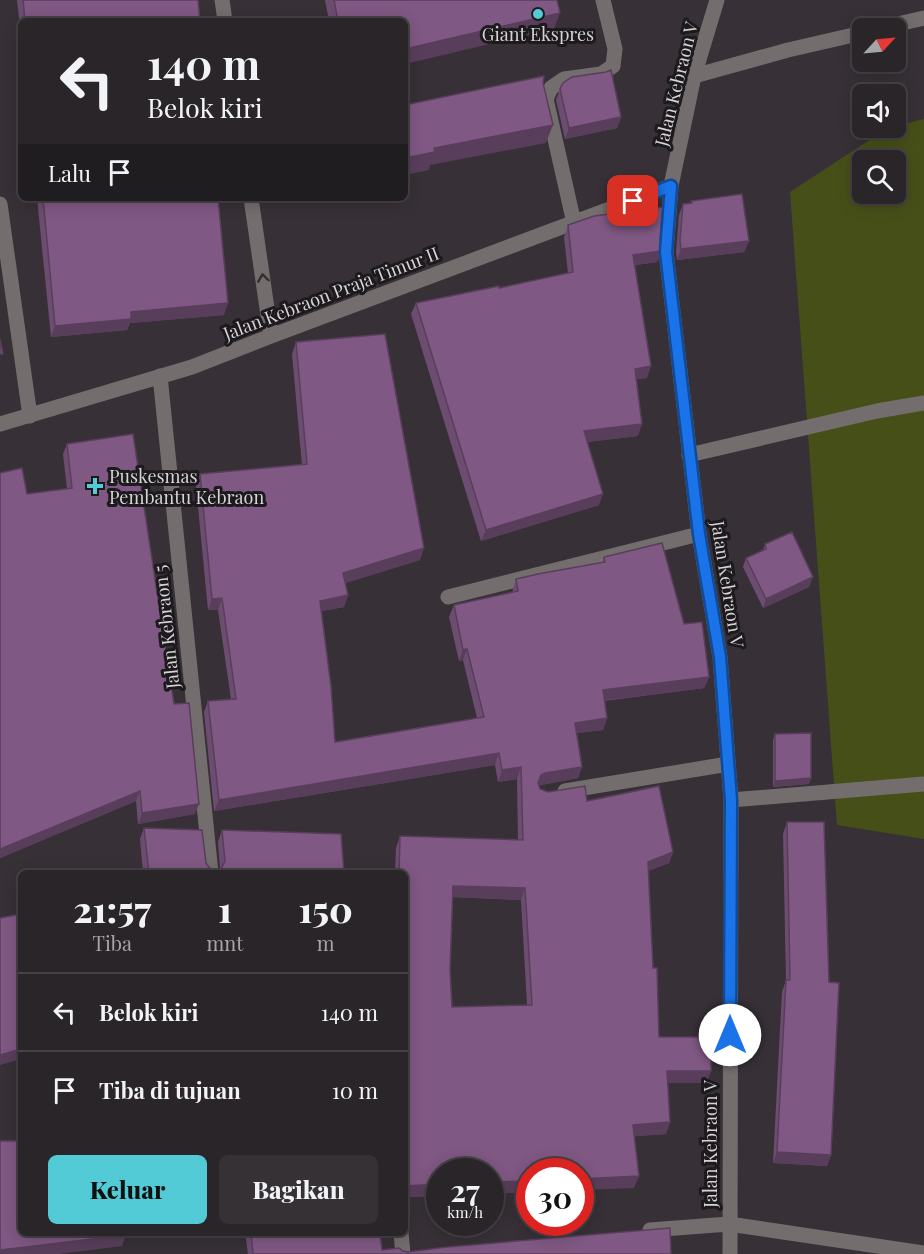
<!DOCTYPE html>
<html lang="id">
<head>
<meta charset="utf-8">
<style>
  :root { --surface:#292529; --page:#353135; --text:#f1f3f6; --muted:#a5a5a8; --line:#454246; --accent:#52cbd7 }
  body { margin:0; font-family:"Playfair Display",serif; background:var(--page); color:var(--text); height:100vh; display:flex; flex-direction:column; font-size:22px; white-space:nowrap }
  * { box-sizing:border-box; margin:0 }
  p { font-size:20px; color:var(--muted) }
  .icon { flex:none; width:33px; height:33px; fill:none; stroke:currentColor; stroke-width:2; stroke-linecap:round; stroke-linejoin:round }
  .map { position:relative; flex:1; overflow:hidden }
  .panel { position:absolute; left:18px; top:870px; width:390px; height:366px; display:flex; flex-direction:column; background:var(--surface); border-radius:9px; box-shadow:0 3px 15px #0003,0 0 0 2px var(--line) }
  .panel>* { flex:none }
  .banner { position:absolute; left:18px; top:18px; width:390px; height:183px; border-radius:9px; box-shadow:0 3px 15px #0003,0 0 0 2px var(--line); background:#292529; color:var(--text); overflow:hidden }
  .needle { width:39px; rotate:64deg }
  .buttons { position:absolute; left:852px; top:18px; display:grid; gap:12px }
  .buttons a { display:grid; place-items:center; width:54px; height:54px; border-radius:9px; background:var(--surface); box-shadow:0 3px 15px #0003,0 0 0 2px var(--line); font-size:30px }
  .speed { position:absolute; left:426px; top:1158px; display:flex; gap:12px; font-size:30px; font-weight:700; text-align:center }
  .speed>* { display:grid; place-content:center; width:78px; height:78px; border-radius:50%; background:var(--surface); box-shadow:0 3px 15px #0003,0 0 0 2px var(--line); line-height:1 }
  .speed small { font-size:15px; font-weight:400 }
  .speed .limit { border:9px solid #d22; background:#fff; color:#111 }
  .pin { position:absolute; display:grid; place-items:center; width:51px; height:51px; color:#fff; margin:-26px; border-radius:12px; box-shadow:0 3px 9px #0006 }
  .me { position:absolute; width:66px; margin:-33px; rotate:0deg; stroke-linejoin:round; filter:drop-shadow(0 0 4px #0008) }
  .turn { display:flex; align-items:center; gap:21px; height:126px; padding:0 30px; font-size:27px }
  .turn .icon { width:78px; height:78px; stroke-width:2.5 }
  .turn b { display:block; font-size:42px; line-height:51px }
  .then { display:flex; align-items:center; height:57px; padding:0 30px; background:#0003; gap:12px; font-size:22px }
  .eta { display:flex; justify-content:space-evenly; align-items:center; height:102px; text-align:center }
  .eta b { font-size:36px; font-weight:800; line-height:42px }
  .primary-button { display:flex; gap:12px; margin-top:auto; padding:12px 30px }
  .primary-button a { flex:1; height:69px; border-radius:9px; background:var(--accent); color:#111; font-size:24px; font-weight:800; line-height:69px; text-align:center }
  .primary-button a+a { background:var(--page); color:var(--text) }
  ul { padding:0; list-style:none }
  li { display:flex; align-items:center; gap:18px; height:78px; padding:0 30px; border-top:2px solid var(--line) }
  li div { flex:1 }
  li b { display:block; font-size:22px }
  li em { font-style:normal }
  .map>svg:first-child { display:block }
</style>
</head>
<body>
<div class="map">
<svg width="924" height="1254" viewBox="0 0 924 1254">
  <rect width="100%" height="100%" fill="#373137"/>
  <path fill="#474f19" fill-rule="evenodd" d="M 924,119 L 924,839 L 837,825 L 790,192 L 888,128 L 896,128 L 896,126 ZM 862,160 L 896,160 L 896,194 L 862,194 Z"/>
  <g fill="none" stroke-linecap="round" stroke-linejoin="round">
    <path stroke="#736e6d" stroke-width="15" d="M 222,0 L 225,21
      M 717,0 L 694,76 L 671,186 L 666,252 L 699,534 L 720,657 L 731,800 L 730,1254
      M 880,28 L 924,18
      M 694,76 L 788,50 L 862,33
      M 251,198 L 271,336
      M 0,204 L 30,416
      M 574,223 L 546,99 L 551,88 L 564,79 L 601,74 L 613,66 L 615,49 L 603,0
      M 160,376 L 211,873
      M 0,424 L 192,367 L 271,336 L 671,186
      M 689,455 L 877,411 L 924,403
      M 448,597 L 699,534
      M 565,791 L 728,764
      M 731,800 L 924,784
      M 650,1230 L 729,1224 L 924,1253
      M 401,1233 L 403,1254"/>
  </g>
  <path fill="#6d4c71" fill-rule="evenodd" d="M 17,0 L 198,0 L 200,21 L 21,21 L 21,36 Z
    M 325,0 L 557,0 L 554,29 L 405,21 L 329,21 Z
    M 560,89 L 621,117 L 617,128 L 565,139 L 556,100 Z
    M 37,198 L 218,198 L 224,315 L 130,323 L 127,330 L 51,337 Z
    M 691,201 L 749,241 L 744,252 L 677,260 L 676,252 L 679,215 L 683,204 L 691,203 Z
    M 568,225 L 660,240 L 662,251 L 657,262 L 635,265 L 647,378 L 636,379 L 638,436 L 587,442 L 599,505 L 481,541 L 411,314 L 416,303 L 499,288 L 568,273 L 564,237 Z
    M 296,342 L 420,560 L 345,583 L 348,595 L 344,607 L 321,611 L 335,742 L 477,718 L 463,660 L 459,661 L 449,617 L 454,605 L 512,593 L 516,579 L 602,563 L 604,557 L 684,624 L 709,677 L 704,688 L 604,701 L 607,718 L 603,730 L 577,733 L 582,767 L 578,778 L 541,785 L 539,786 L 540,789 L 548,792 L 587,801 L 673,852 L 669,863 L 648,871 L 653,968 L 659,1037 L 711,1071 L 706,1083 L 668,1083 L 670,1122 L 666,1134 L 634,1136 L 634,1188 L 530,1172 L 530,1192 L 490,1194 L 490,1172 L 440,1196 L 405,1197 L 405,873 L 395,873 L 396,848 L 400,836 L 518,840 L 517,779 L 498,782 L 495,765 L 214,811 L 204,712 L 208,701 L 231,699 L 218,610 L 208,610 L 196,486 L 200,474 L 302,465 L 292,354 ZM 453,897 L 521,900 L 527,1005 L 452,1007 L 450,970 Z
    M 67,444 L 174,704 L 195,814 L 138,824 L 136,801 L 0,858 L 27,494 L 67,489 L 63,454 Z
    M 765,544 L 809,587 L 763,608 L 743,567 L 746,558 L 763,550 Z
    M 775,734 L 811,778 L 809,784 L 773,787 L 773,740 Z
    M 787,822 L 831,1155 L 827,1166 L 773,1163 L 782,992 L 786,980 L 783,834 Z
    M 144,828 L 206,863 L 211,870 L 216,871 L 220,869 L 218,842 L 222,830 L 344,873 L 143,873 L 140,839 Z
    M 245,1233 L 380,1233 L 382,1250 L 408,1252 L 671,1254 L 248,1254 Z"/>
  <path fill="#593e5c" d="M 560,13 L 554,29 L 405,64 L 405,49 Z
    M 621,117 L 617,128 L 565,139 L 569,128 Z
    M 553,125 L 546,143 L 430,165 L 429,170 L 405,175 L 405,158 L 434,148 Z
    M 749,241 L 744,252 L 677,260 L 681,249 Z
    M 662,251 L 657,262 L 629,266 L 633,255 Z
    M 228,303 L 224,315 L 130,323 L 127,330 L 51,337 L 55,326 L 131,312 Z
    M 651,366 L 647,378 L 631,380 L 635,369 Z
    M 642,424 L 638,436 L 580,443 L 584,431 Z
    M 603,494 L 599,505 L 481,541 L 486,530 Z
    M 424,548 L 420,560 L 339,585 L 343,573 Z
    M 813,577 L 809,587 L 763,608 L 766,599 Z
    M 348,595 L 344,607 L 315,612 L 320,601 Z
    M 222,598 L 218,610 L 208,610 L 212,599 Z
    M 467,649 L 463,660 L 459,661 L 463,650 Z
    M 709,677 L 704,688 L 599,701 L 603,690 Z
    M 607,718 L 603,730 L 571,734 L 575,723 Z
    M 499,753 L 495,765 L 214,811 L 219,800 Z
    M 521,767 L 517,779 L 498,782 L 502,770 Z
    M 582,767 L 578,778 L 541,785 L 536,787 L 541,775 L 545,773 Z
    M 811,778 L 809,784 L 773,787 L 775,781 Z
    M 140,791 L 136,801 L 0,858 L 0,849 Z
    M 199,804 L 195,814 L 138,824 L 142,813 Z
    M 673,852 L 669,863 L 643,873 L 648,862 Z
    M 453,886 L 525,888 L 521,900 L 449,897 Z
    M 21,1049 L 21,1059 L 0,1065 L 0,1055 Z
    M 667,1071 L 711,1071 L 706,1083 L 663,1083 Z
    M 670,1122 L 666,1134 L 628,1137 L 633,1125 Z
    M 777,1152 L 831,1155 L 827,1166 L 773,1163 Z
    M 639,1176 L 634,1188 L 580,1190 L 580,1179 Z
    M 530,1181 L 530,1192 L 490,1194 L 490,1182 Z
    M 440,1184 L 440,1196 L 405,1197 L 405,1186 Z
    M 126,1235 L 122,1246 L 59,1254 L 0,1254 L 0,1250 Z"/>
  <path fill="#7f5883" stroke="#593e5c" stroke-width="1.5" fill-rule="evenodd" d="M 23,0 L 198,0 L 200,21 L 25,21 Z
    M 334,0 L 557,0 L 560,13 L 405,49 L 405,21 L 338,21 Z
    M 611,70 L 621,117 L 569,128 L 560,89 L 563,83 L 572,77 L 606,72 Z
    M 544,76 L 543,83 L 553,125 L 434,148 L 435,152 L 405,158 L 405,105 Z
    M 742,194 L 749,241 L 681,249 L 680,240 L 683,204 L 692,203 L 691,201 Z
    M 43,198 L 218,198 L 228,303 L 131,312 L 131,319 L 55,326 Z
    M 663,207 L 660,240 L 662,251 L 633,255 L 651,366 L 635,369 L 642,424 L 584,431 L 603,494 L 486,530 L 416,303 L 499,286 L 499,288 L 573,272 L 568,225 L 594,216 Z
    M 385,334 L 424,548 L 343,573 L 348,595 L 320,601 L 331,686 L 335,742 L 484,717 L 467,649 L 463,650 L 454,605 L 518,591 L 516,579 L 538,574 L 605,562 L 604,557 L 662,543 L 684,624 L 702,622 L 709,677 L 603,690 L 607,718 L 575,723 L 582,767 L 545,773 L 541,775 L 538,783 L 540,789 L 548,792 L 585,786 L 587,801 L 659,786 L 673,852 L 648,862 L 653,968 L 657,968 L 659,1037 L 711,1037 L 711,1071 L 667,1071 L 670,1122 L 633,1125 L 639,1176 L 580,1179 L 580,1172 L 530,1172 L 530,1181 L 490,1182 L 490,1172 L 440,1172 L 440,1184 L 405,1186 L 405,873 L 399,873 L 400,836 L 523,840 L 521,767 L 502,770 L 499,753 L 219,800 L 208,701 L 236,699 L 222,598 L 212,599 L 200,474 L 307,464 L 296,342 ZM 453,886 L 525,888 L 532,1005 L 452,1007 L 450,970 Z
    M 0,339 L 3,354 L 0,354 Z
    M 133,434 L 174,704 L 189,703 L 199,804 L 142,813 L 140,791 L 0,849 L 0,473 L 22,468 L 27,494 L 72,488 L 67,444 Z
    M 792,532 L 813,577 L 766,599 L 746,558 L 766,549 L 765,544 Z
    M 811,733 L 811,778 L 775,781 L 775,734 Z
    M 787,822 L 824,822 L 829,982 L 839,983 L 831,1155 L 777,1152 L 786,980 L 790,980 Z
    M 144,828 L 202,830 L 206,863 L 211,870 L 216,871 L 221,869 L 225,861 L 222,830 L 341,834 L 344,873 L 257,873 L 257,872 L 244,873 L 149,873 Z
    M 21,914 L 21,1049 L 0,1055 L 0,918 Z
    M 0,1141 L 21,1141 L 21,1233 L 126,1233 L 126,1235 L 0,1250 Z
    M 670,1228 L 671,1254 L 253,1254 L 251,1233 L 380,1233 L 382,1250 L 399,1248 L 403,1251 L 408,1252 L 447,1247 Z"/>
  <defs><path id="oneway-chevron" d="M-2-3.5L2.5 0L-2 3.5" fill="none" stroke-width="1.6" stroke-linecap="round" stroke-linejoin="round" transform="scale(1.5)"/></defs>
  <use stroke="#322f31" href="#oneway-chevron" transform="translate(263 278) rotate(-98)"/>
  <g fill="none" stroke-linecap="round" stroke-linejoin="round">
    <g stroke="#114b97" stroke-width="15">
      <path id="route" d="M 633,201 L 671,186 L 666,252 L 699,534 L 720,657 L 731,800 L 730,1035"/>
    </g>
    <use href="#route" stroke="#1a73e8" stroke-width="10"/>
  </g>
  <g fill="#52cbd7" stroke="#1c1a1d" stroke-width="2">
    <circle cx="538" cy="14" r="6"/>
    <path d="M92 477h6v6h6v6h-6v6h-6v-6h-6v-6h6z"/>
  </g>
  <g text-anchor="middle" dominant-baseline="central" stroke-width="6" stroke-linejoin="round" paint-order="stroke">
    <g font-size="18" fill="#d6d2d6" stroke="#1c1a1d">
      <text x="538" y="34">Giant Ekspres</text>
      <text x="109" y="476" text-anchor="start">Puskesmas<tspan x="109" dy="21">Pembantu Kebraon</tspan></text>
    </g>
    <g font-size="18" fill="#d6d2d6" stroke="#1c1a1d">
      <text transform="translate(676 84) rotate(-76)">Jalan Kebraon V</text>
      <text transform="translate(331 293) rotate(-21)">Jalan Kebraon Praja Timur II</text>
      <text transform="translate(728 584) rotate(81)">Jalan Kebraon V</text>
      <text transform="translate(166 627) rotate(-96)">Jalan Kebraon 5</text>
      <text transform="translate(710 1144) rotate(-90)">Jalan Kebraon V</text>
    </g>
  </g>
</svg>
<div class="buttons">
<a><svg class="needle" viewBox="-14 -14 28 28"><path d="M0-13l5 13h-10z" fill="#e53935"/><path d="M0 13l5-13h-10z" fill="#a5a5a8"/></svg></a>
<a><svg class="icon" aria-label="sound" viewBox="0 0 24 24"><path d="M4 9h4l5-4v14l-5-4H4zM17 9q2 3 0 6"/></svg></a>
<a><svg class="icon" aria-label="search" viewBox="0 0 24 24"><circle cx="10" cy="10" r="6"/><path d="M15 15l6 6"/></svg></a>
</div>
<div class="speed"><div>27<small>km/h</small></div><div class="limit">30</div></div>
<div class="pin" style="left:633px;top:201px;background:#d93025"><svg class="icon" aria-label="arrive" viewBox="0 0 24 24"><path d="M6 21V4h12l-3 4 3 4H6"/></svg></div>
<svg class="me" style="left:730px;top:1035px" viewBox="-20 -20 40 40"><circle r="19" fill="#fff"/><path d="M0-13L10 11 0 6-10 11z" fill="#1a73e8"/></svg>
<div class="banner">
<div class="turn"><svg class="icon" aria-label="left" viewBox="0 0 24 24"><path d="M17 20v-9H6M10 6l-5 5 5 5"/></svg><div><b>140 m</b>Belok kiri</div></div>
<div class="then">Lalu<svg class="icon" aria-label="arrive" viewBox="0 0 24 24"><path d="M6 21V4h12l-3 4 3 4H6"/></svg></div>
</div>
<section class="panel">
<div class="eta">
<div><b>21:57</b><p>Tiba</p></div>
<div><b>1</b><p>mnt</p></div>
<div><b>150</b><p>m</p></div>
</div>
<ul>
<li><svg class="icon" aria-label="left" viewBox="0 0 24 24"><path d="M17 20v-9H6M10 6l-5 5 5 5"/></svg><div><b>Belok kiri</b></div><em>140 m</em></li>
<li><svg class="icon" aria-label="arrive" viewBox="0 0 24 24"><path d="M6 21V4h12l-3 4 3 4H6"/></svg><div><b>Tiba di tujuan</b></div><em>10 m</em></li>
</ul>
<div class="primary-button"><a>Keluar</a><a>Bagikan</a></div>
</section>
</div>
</body>
</html>
